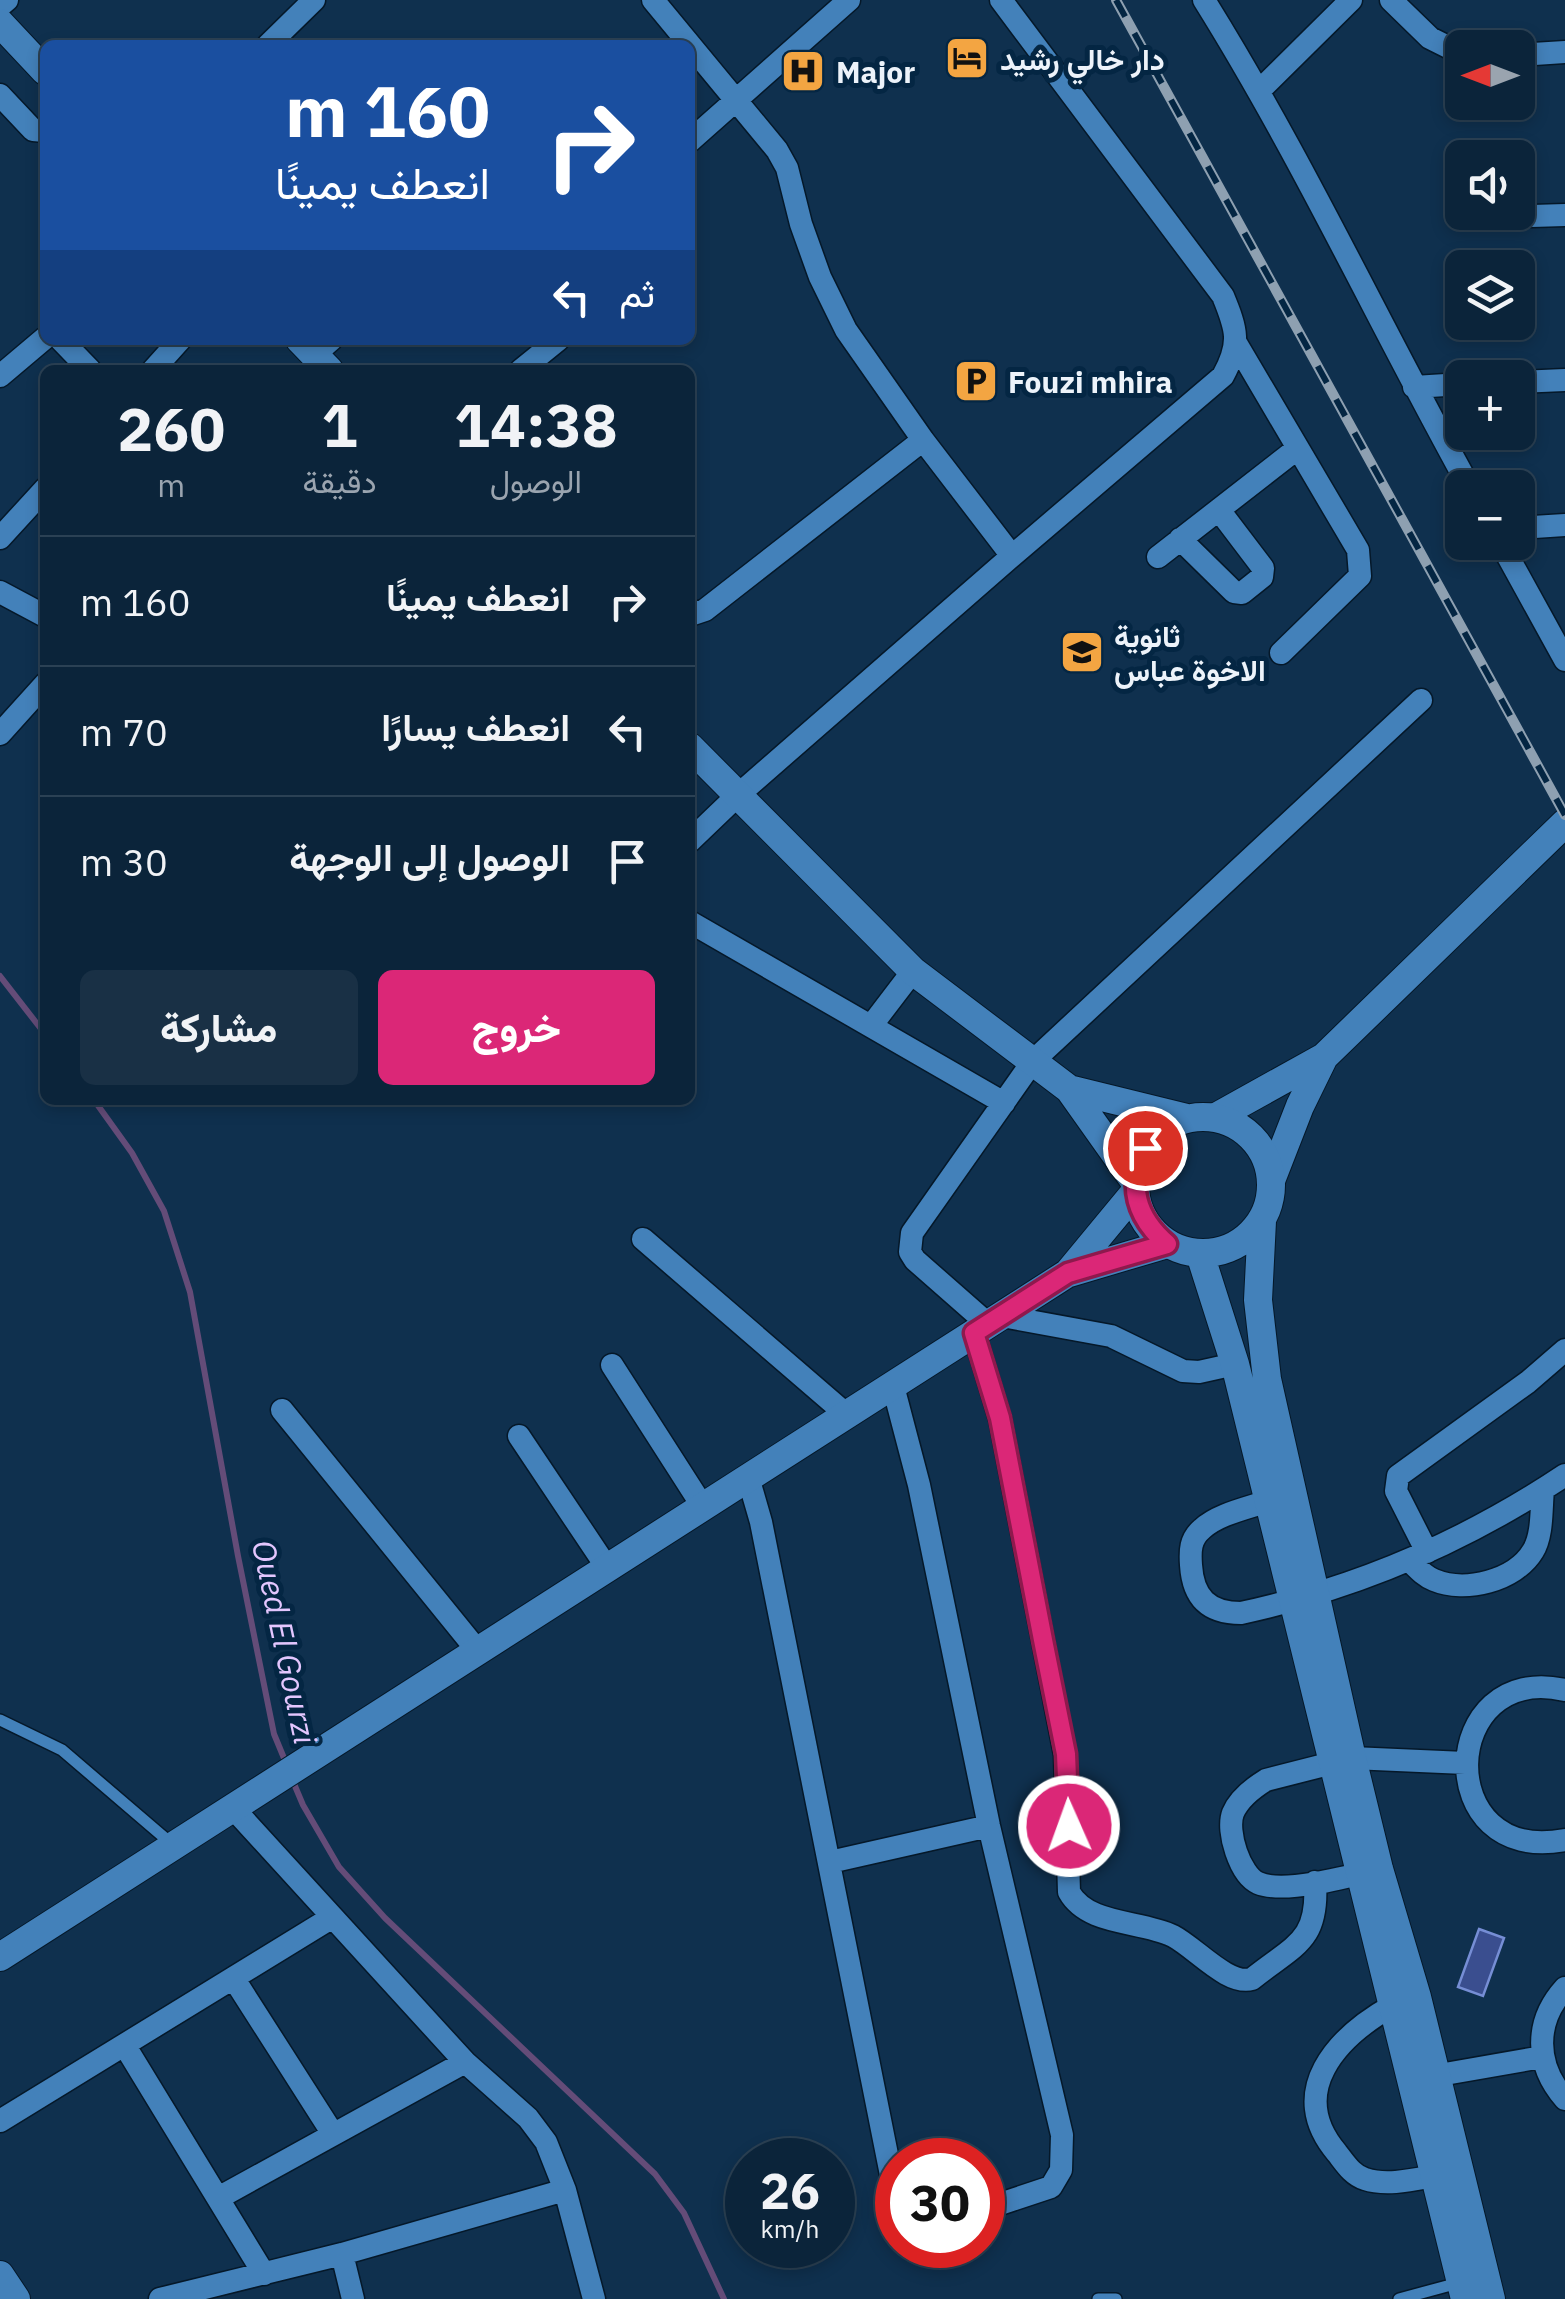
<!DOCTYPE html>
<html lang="ar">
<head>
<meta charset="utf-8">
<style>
  :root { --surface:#0b243a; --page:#193045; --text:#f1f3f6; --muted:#9aa4af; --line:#2b4154; --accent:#db2777 }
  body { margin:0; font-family:"IBM Plex Sans",Vazirmatn,sans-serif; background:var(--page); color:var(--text); direction:rtl; height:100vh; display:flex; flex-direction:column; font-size:38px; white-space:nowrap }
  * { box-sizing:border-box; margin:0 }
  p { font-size:32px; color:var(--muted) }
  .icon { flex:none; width:55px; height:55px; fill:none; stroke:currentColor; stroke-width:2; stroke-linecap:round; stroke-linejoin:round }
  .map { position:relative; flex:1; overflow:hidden; direction:ltr }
  .side { position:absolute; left:40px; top:365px; width:655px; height:740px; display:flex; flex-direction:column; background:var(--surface); border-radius:15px; box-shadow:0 5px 15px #0003,0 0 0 2px var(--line); direction:rtl }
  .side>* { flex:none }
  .top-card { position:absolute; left:40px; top:40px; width:655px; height:305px; border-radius:15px; box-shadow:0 5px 15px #0003,0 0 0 2px var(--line); direction:rtl; background:#1a4fa0; color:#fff; overflow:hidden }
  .needle { width:65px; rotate:270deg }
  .controls { position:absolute; left:1445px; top:30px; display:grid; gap:20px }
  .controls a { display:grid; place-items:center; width:90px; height:90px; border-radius:15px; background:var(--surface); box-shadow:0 5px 15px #0003,0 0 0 2px var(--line); font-size:50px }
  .speed { position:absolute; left:725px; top:2138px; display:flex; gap:20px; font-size:50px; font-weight:700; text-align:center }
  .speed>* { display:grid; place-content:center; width:130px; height:130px; border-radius:50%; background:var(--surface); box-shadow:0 5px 15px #0003,0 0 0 2px var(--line); line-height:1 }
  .speed small { font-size:25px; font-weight:400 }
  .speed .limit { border:15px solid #d22; background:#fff; color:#111 }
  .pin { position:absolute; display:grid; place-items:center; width:85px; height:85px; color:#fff; margin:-42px; border:5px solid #fff; border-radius:50%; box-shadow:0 2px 10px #0007 }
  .me { position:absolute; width:110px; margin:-55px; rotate:358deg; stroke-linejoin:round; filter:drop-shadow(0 0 8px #0008) }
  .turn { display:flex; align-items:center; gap:35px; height:210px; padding:0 40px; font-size:45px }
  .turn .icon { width:130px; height:130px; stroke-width:2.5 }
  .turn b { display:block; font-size:70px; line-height:85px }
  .then { display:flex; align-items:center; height:95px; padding:0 40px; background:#0003; gap:20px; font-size:38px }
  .eta { display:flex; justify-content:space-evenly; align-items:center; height:170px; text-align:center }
  .eta b { font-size:60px; font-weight:800; line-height:70px }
  .primary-button { display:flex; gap:20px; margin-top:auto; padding:20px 40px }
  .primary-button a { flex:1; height:115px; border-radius:15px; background:var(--accent); color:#fff; font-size:40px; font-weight:800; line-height:115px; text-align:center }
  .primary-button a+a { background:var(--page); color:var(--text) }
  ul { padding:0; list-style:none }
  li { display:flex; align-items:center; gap:30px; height:130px; padding:0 40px; border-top:2px solid var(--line) }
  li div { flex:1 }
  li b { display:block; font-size:38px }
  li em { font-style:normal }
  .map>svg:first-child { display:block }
</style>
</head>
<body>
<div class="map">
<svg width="1565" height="2299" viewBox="0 0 1565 2299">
  <rect width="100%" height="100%" fill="#0f304e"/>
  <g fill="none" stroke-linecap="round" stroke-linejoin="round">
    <path stroke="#644c78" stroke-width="6" d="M 0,976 L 45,1034
      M 94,1100 L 132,1153 L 164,1211 L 190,1292 L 238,1556 L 274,1734 L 286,1763
      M 292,1779 L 303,1805 L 339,1867 L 385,1918 L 655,2174 L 684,2213 L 724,2299"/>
  </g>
  <path fill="#3a4e8f" stroke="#768ed5" stroke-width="2.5" d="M 1479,1929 L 1504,1938 L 1483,1996 L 1458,1987 Z"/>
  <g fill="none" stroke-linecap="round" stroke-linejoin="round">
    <g stroke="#051829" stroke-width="14">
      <path id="service" d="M 0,1720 L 62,1750 L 173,1845
        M 1098,2299 L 1116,2299
        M 1399,2299 L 1462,2282"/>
    </g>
    <g stroke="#051829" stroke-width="25">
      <path id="minor" d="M 653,0 L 777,150 L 787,168 L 801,224 L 820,277 L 846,330 L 923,440 L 1012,556
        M 1204,0 C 1302,157 1380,326 1470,488
        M 1391,0 L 1430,38 L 1462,54
        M 0,6 L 7,0
        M 268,45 L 314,0
        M 1518,55 L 1565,52
        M 1260,90 L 1351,0
        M 0,95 L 33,130 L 45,131
        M 690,141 L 849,0
        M 1458,218 L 1565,215
        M 61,340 L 90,370
        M 1236,343 L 1358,550 L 1360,576 L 1281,653
        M 314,355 L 331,340
        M 153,370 L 180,340
        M 521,370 L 558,340
        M 0,376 L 45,338
        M 1518,382 L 1565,380
        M 1414,387 L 1462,384
        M 1518,528 L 1565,525
        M 0,538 L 45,489
        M 1180,539 L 1234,592 L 1242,593 L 1262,577 L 1263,568 L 1219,510
        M 1500,542 L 1565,660
        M 1158,557 L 1298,448
        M 0,592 L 45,616
        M 690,615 L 705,610 L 923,440
        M 0,734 L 45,684
        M 690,841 L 738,795 L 1012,556 L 1223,376 C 1241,343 1237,330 1223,296 L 1001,0
        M 690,922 L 1004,1103
        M 871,1026 L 913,971
        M 643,1239 L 847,1415
        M 1002,1316 L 1111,1336 L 1183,1371 L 1199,1372 L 1235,1364
        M 989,1325 L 915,1260 L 910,1252 L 912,1233 L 1033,1061 L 1421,700
        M 974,1333 L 1000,1419 L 1065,1755 L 1069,1892 C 1088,1926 1141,1920 1173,1936 C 1196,1948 1228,1986 1252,1979 C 1294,1945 1319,1942 1315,1882
        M 612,1365 L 703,1507
        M 893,1386 L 919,1485 L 989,1826 L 1062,2135 L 1061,2170 L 1051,2187 L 982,2210
        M 282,1410 L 477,1650
        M 519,1436 L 608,1569
        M 748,1477 L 761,1522 L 898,2210
        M 1268,1501 C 1248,1508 1218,1514 1202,1529 C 1190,1539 1190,1551 1191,1565 C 1193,1597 1208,1613 1241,1613 C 1357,1588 1466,1541 1565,1475
        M 1427,1552 L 1396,1491 L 1398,1476 L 1528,1382 L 1565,1350
        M 1410,1561 C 1418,1569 1424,1576 1434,1580 C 1465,1593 1515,1581 1533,1551 C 1543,1535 1541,1508 1543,1490
        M 1565,1690 C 1438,1661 1431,1866 1565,1840
        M 233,1808 L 465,2062 L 528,2118 L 546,2142 L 565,2190 L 594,2299
        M 830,1862 L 989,1826
        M 1374,1870 C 1347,1877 1284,1894 1258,1883 C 1240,1875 1226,1831 1233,1813 C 1239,1799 1253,1788 1266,1780 L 1352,1758 L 1465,1763
        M 234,1979 L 333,2134
        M 1565,1988 C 1534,2022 1535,2065 1565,2099
        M 1392,2006 C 1337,2037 1285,2092 1337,2153 C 1345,2163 1352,2175 1365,2179 C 1386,2186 1412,2180 1434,2176
        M 125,2046 L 264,2274
        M 1422,2078 L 1542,2057
        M 0,2121 L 331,1918
        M 220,2197 L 465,2062
        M 342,2254 L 353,2299
        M 160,2299 L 342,2254 L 565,2190"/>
    </g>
    <g stroke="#051829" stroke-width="30">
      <path id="tertiary" d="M 1216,1117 L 1324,1057 L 1565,823
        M 1272,1178 L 1300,1106 L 1323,1059
        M 1069,1273 L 1167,1244
        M 0,1957 L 1068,1273 L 1135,1192
        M 0,2275 L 16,2299"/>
    </g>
    <g stroke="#051829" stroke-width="30">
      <path id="secondary" d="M 0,23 L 45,71
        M 300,340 L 329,370
        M 690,747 L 913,971 L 1069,1089 L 1135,1182
        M 1069,1089 L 1187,1118
        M1135 1185a68 68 0 1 1 136 0a68 68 0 1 1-136 0Z
        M 1262,1221 L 1258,1300 L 1267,1379 L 1352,1758 L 1379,1869 L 1417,1997 L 1491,2299
        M 1200,1254 L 1235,1364 L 1465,2299"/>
    </g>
    <use href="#service" stroke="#4381ba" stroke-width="11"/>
    <use href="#minor" stroke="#4381ba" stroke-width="22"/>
    <use href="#tertiary" stroke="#4381ba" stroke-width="28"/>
    <use href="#secondary" stroke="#4381ba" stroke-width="28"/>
    <g stroke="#8ea0b1" stroke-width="10">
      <path id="rail" d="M 1116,0 L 1565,815"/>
    </g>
    <use href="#rail" stroke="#042643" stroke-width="6" stroke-dasharray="19" stroke-linecap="butt"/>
  </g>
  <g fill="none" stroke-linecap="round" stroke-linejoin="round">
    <g stroke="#8e194d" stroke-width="25">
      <path id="route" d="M 1069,1826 L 1066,1754 L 1044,1645 L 1000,1418 L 974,1333 L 1068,1273 L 1167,1244 C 1136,1217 1127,1186 1145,1148"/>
    </g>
    <use href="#route" stroke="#db2777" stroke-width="18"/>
  </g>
  <defs>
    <g id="hotel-square" transform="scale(2.25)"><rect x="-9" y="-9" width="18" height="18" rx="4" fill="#f3a542" stroke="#042643"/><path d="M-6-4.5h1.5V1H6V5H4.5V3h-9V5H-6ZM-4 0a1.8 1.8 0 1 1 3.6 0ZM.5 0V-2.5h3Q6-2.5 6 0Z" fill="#111"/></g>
    <g id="hospital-square" transform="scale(2.25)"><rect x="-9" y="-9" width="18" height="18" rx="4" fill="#f3a542" stroke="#042643"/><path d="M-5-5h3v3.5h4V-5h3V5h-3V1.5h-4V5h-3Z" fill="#111"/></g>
    <g id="parking-square" transform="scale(2.25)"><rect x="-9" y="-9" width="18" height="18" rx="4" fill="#f3a542" stroke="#042643"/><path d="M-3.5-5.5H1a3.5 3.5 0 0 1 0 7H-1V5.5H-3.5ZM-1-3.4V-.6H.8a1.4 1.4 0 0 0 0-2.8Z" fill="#111"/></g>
    <g id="school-square" transform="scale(2.25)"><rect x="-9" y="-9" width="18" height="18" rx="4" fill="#f3a542" stroke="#042643"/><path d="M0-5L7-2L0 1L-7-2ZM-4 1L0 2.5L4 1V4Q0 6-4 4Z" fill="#111"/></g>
  </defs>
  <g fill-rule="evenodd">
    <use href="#hotel-square" x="967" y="58"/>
    <use href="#hospital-square" x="803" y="71"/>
    <use href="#parking-square" x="976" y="381"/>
    <use href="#school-square" x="1082" y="652"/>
  </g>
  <g text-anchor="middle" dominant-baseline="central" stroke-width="10" stroke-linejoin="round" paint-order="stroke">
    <g font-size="30" font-weight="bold" fill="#edf3fa" stroke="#042643" text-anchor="start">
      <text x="1000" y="58">دار خالي رشيد</text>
      <text x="836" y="71">Major</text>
      <text x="1008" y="381">Fouzi mhira</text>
      <text x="1114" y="635">ثانوية<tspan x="1114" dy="34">الاخوة عباس</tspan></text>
    </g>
    <g font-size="32" font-style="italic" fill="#e3c6fe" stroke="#042643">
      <text transform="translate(285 1642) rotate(78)">Oued El Gourzi</text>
    </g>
  </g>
</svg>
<div class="controls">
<a><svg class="needle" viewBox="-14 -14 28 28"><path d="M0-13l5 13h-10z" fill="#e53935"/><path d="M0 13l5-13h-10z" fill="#9aa4af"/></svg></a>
<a><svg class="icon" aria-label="sound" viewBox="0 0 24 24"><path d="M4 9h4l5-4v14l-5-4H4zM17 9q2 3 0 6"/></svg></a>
<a><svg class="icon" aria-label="layers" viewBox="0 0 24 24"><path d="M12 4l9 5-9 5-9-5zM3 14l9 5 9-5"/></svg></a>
<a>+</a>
<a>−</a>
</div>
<div class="speed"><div>26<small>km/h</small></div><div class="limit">30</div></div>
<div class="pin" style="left:1145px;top:1148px;background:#d93025"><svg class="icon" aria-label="arrive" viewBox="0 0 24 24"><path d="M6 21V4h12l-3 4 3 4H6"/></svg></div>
<svg class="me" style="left:1069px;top:1826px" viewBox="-20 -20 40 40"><circle r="17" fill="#db2777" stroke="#fff" stroke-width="3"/><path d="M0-11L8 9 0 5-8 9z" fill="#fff"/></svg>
<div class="top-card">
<div class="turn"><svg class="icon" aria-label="right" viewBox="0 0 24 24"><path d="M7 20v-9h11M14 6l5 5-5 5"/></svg><div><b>160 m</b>انعطف يمينًا</div></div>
<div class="then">ثم<svg class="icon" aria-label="left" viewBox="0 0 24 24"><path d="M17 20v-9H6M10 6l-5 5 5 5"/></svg></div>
</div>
<section class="side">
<div class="eta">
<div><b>14:38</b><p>الوصول</p></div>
<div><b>1</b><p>دقيقة</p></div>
<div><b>260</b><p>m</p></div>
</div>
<ul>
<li><svg class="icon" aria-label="right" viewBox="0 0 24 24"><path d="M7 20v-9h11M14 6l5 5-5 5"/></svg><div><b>انعطف يمينًا</b></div><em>160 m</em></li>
<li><svg class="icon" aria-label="left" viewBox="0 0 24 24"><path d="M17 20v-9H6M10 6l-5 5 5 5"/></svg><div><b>انعطف يسارًا</b></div><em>70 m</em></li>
<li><svg class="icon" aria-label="arrive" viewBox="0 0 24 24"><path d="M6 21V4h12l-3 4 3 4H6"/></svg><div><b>الوصول إلى الوجهة</b></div><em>30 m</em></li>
</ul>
<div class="primary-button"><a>خروج</a><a>مشاركة</a></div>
</section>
</div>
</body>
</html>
